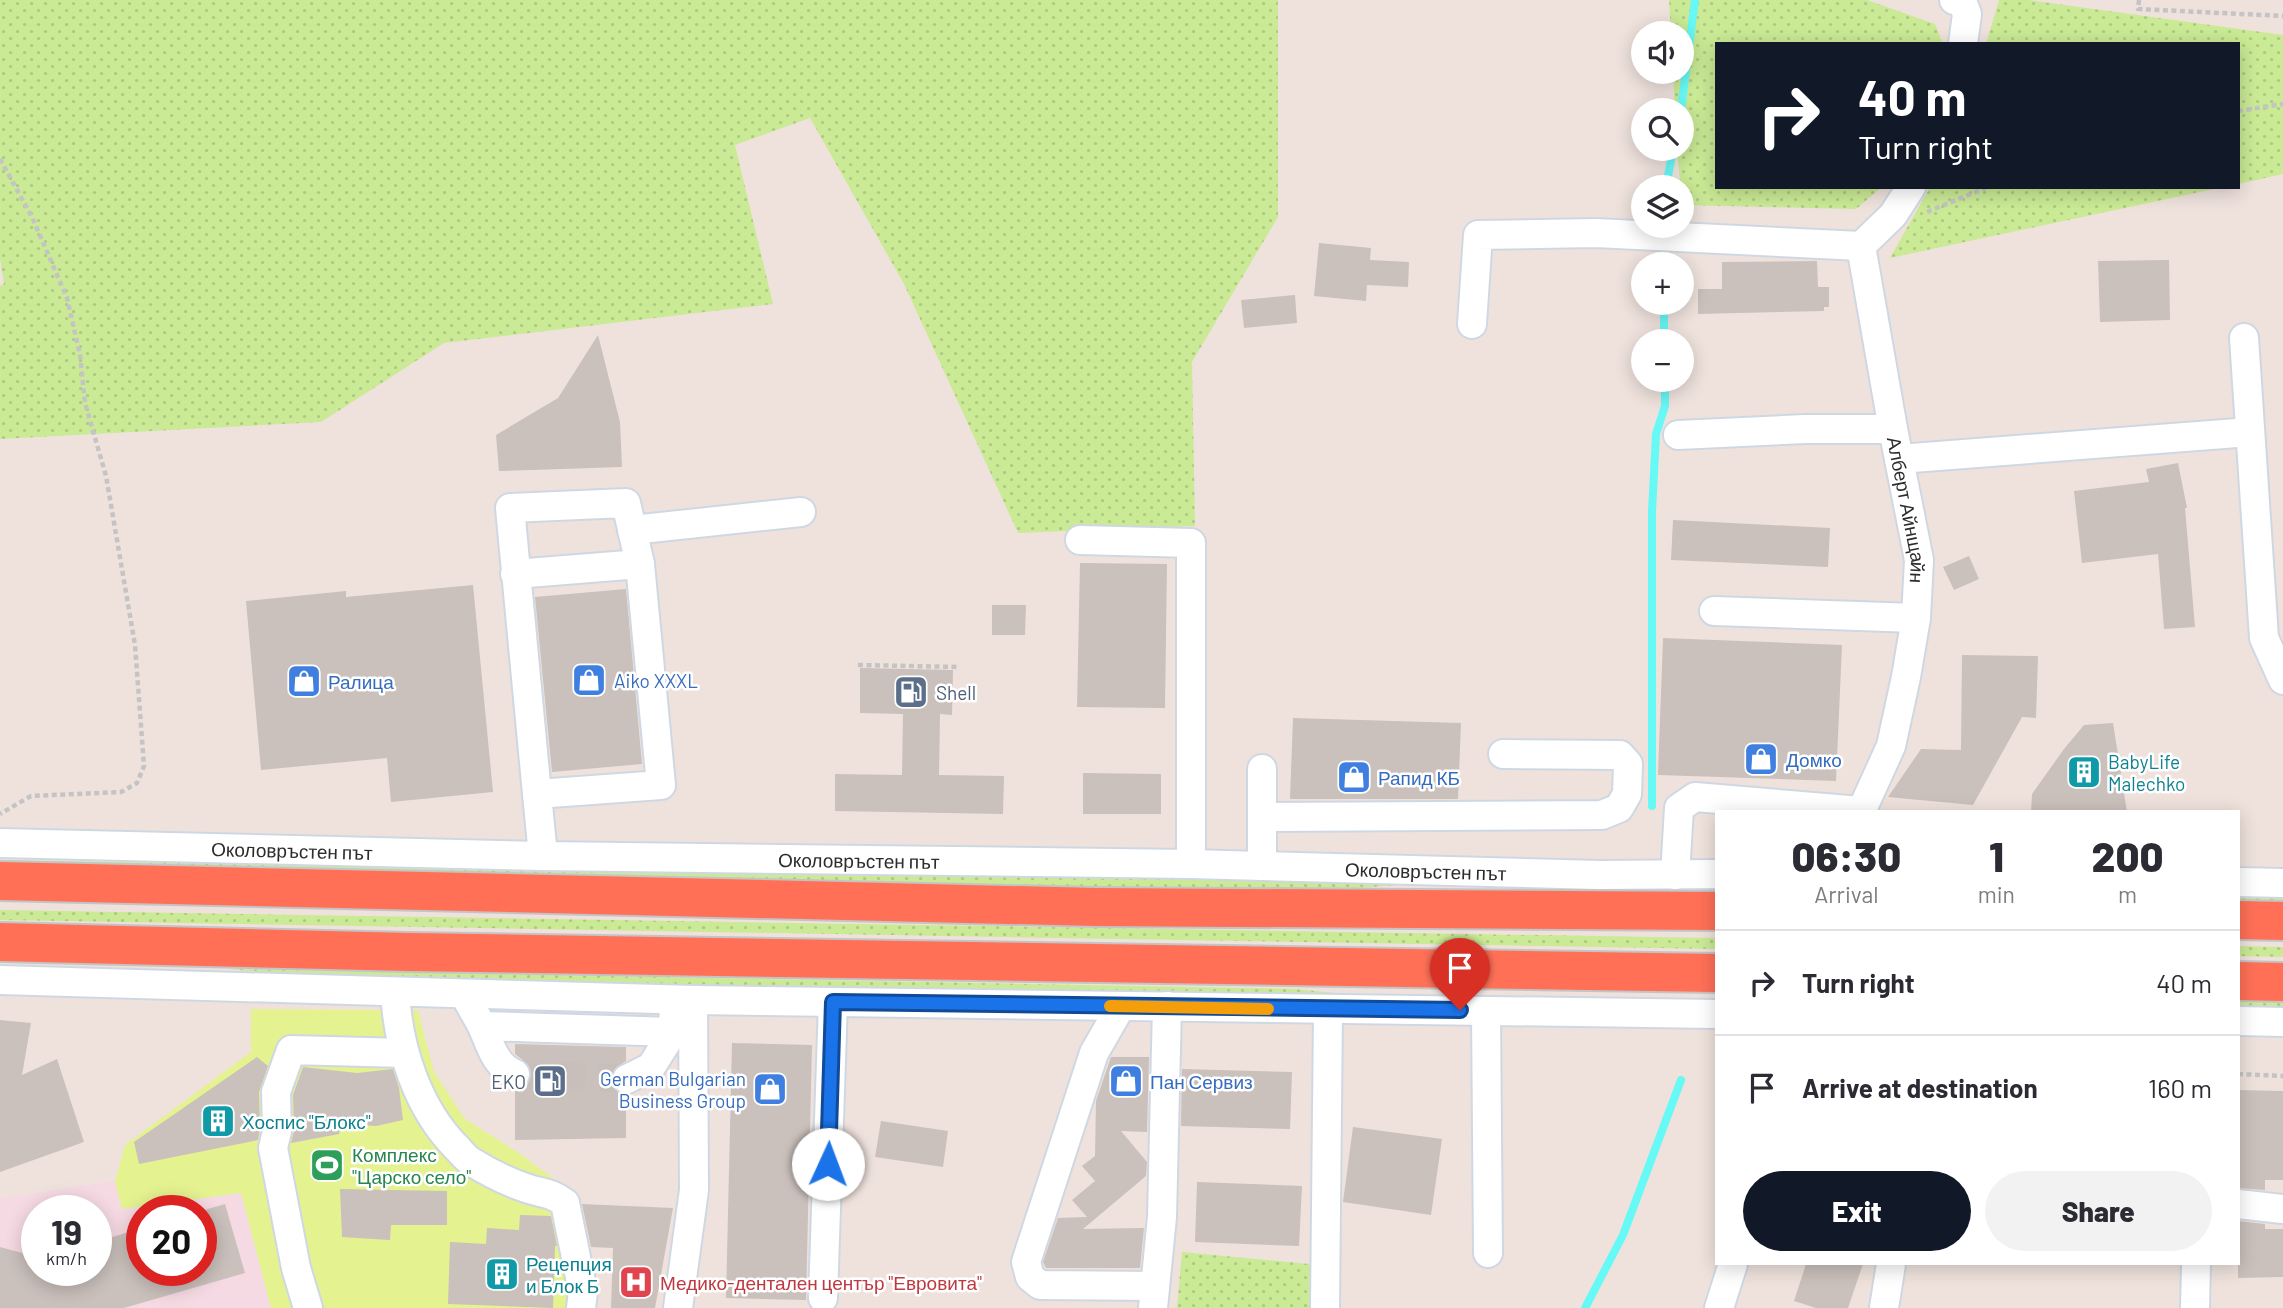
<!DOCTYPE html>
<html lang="en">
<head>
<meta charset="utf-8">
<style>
  :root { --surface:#fff; --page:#f2f2f3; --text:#2b2b33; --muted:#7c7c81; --line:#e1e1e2; --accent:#111827 }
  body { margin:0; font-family:Barlow,sans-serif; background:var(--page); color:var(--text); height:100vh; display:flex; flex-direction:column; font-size:26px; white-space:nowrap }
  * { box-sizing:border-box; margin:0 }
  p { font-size:23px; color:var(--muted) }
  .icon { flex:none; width:38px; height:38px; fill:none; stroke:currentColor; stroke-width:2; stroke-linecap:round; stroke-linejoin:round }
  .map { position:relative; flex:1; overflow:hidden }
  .panel { position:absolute; left:1715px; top:810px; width:525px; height:455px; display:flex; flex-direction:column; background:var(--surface); border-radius:0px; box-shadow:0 4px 18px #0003 }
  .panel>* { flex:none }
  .guide { position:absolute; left:1715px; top:42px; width:525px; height:147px; border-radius:0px; box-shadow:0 4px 18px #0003; background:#111827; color:#fff; overflow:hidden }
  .fabs { position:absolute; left:1631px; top:21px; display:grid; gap:14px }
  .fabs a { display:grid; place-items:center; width:63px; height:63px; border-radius:50%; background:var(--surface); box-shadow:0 4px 18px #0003; font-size:35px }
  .speed { position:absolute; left:21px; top:1195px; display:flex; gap:14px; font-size:35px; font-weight:700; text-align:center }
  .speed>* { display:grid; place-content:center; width:91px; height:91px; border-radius:50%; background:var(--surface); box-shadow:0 4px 18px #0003; line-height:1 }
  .speed small { font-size:18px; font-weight:400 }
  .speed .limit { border:10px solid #d22; background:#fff; color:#111 }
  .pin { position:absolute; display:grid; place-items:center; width:60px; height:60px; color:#fff; margin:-72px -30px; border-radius:50% 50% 50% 0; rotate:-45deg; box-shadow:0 0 7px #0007 }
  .pin .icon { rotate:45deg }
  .me { position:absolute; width:77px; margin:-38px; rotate:2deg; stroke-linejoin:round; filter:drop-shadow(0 0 5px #0008) }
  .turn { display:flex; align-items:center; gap:24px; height:147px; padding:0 28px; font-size:32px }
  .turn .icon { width:91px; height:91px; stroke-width:2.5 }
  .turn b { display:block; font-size:49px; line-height:60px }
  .eta { display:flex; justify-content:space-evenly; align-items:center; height:119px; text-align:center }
  .eta b { font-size:42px; font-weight:800; line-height:49px }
  .button { display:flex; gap:14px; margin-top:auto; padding:14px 28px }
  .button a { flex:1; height:80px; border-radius:42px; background:var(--accent); color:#fff; font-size:28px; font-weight:800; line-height:80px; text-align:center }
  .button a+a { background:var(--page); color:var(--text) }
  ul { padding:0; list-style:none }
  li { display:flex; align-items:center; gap:21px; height:105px; padding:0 28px; border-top:2px solid var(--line) }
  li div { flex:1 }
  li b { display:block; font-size:26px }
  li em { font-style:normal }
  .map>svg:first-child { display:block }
</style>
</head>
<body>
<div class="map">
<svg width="2283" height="1308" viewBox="0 0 2283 1308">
  <defs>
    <pattern id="grass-dots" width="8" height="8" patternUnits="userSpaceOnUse" patternTransform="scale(1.75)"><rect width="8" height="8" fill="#caea95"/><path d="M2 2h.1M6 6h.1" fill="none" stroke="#aec981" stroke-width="1.8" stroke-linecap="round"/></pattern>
  </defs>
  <rect width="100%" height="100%" fill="#efe2dd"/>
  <path fill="#f6dae3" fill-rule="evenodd" d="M 115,1181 L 122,1209 L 241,1193 L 271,1308 L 0,1308 L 0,1198 ZM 37,1211 L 96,1211 L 96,1270 L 37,1270 ZM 142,1211 L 201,1211 L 201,1270 L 142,1270 Z"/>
  <path fill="url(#grass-dots)" d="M 0,0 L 1278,0 L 1278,217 L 1192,362 L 1195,526 L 1018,533 L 904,284 L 810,118 L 735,145 L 773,304 L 444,343 L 321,422 L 0,439 L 0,286 L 4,284 L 0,258 Z
    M 1669,0 L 1867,0 L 1935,24 L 1943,44 L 1717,44 L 1717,187 L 1882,187 L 1856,209 L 1682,205 L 1677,149 L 1682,149 L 1682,110 L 1675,110 L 1673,72 L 1682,72 L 1682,33 L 1671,33 Z
    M 1999,0 L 2028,0 L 2283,35 L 2283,174 L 2238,184 L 2238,44 L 1986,44 Z
    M 1930,187 L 2223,187 L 1890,258 Z
    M 0,860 L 1422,883 L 1298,893 L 0,870 Z
    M 2238,897 L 2283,897 L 2283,908 L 2238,907 Z
    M 0,910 L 1717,938 L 1717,949 L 0,920 Z
    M 2238,946 L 2283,947 L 2283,957 L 2238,956 Z
    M 228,969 L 1293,989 L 1423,1001 L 387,985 Z
    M 2238,1001 L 2283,1002 L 2283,1013 L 2238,1012 Z
    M 1182,1252 L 1330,1266 L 1325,1308 L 1177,1308 Z"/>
  <path fill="#e4f290" d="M 251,1009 L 418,1010 L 434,1072 L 465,1119 L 516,1151 L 554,1179 L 570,1204 L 586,1308 L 271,1308 L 241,1193 L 122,1209 L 115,1181 L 125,1145 L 251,1052 Z"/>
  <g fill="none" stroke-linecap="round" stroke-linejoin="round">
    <path stroke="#67f9f6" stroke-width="8" d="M 1681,110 L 1695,0
      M 1666,187 L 1673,149
      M 1663,255 L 1663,264
      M 1664,303 L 1664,341
      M 1652,806 L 1652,512 L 1656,434 L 1665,406 L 1665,380
      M 1585,1308 L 1623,1235 L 1681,1080"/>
  </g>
  <path fill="#cac0bc" d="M 1319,243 L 1371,248 L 1370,260 L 1409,262 L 1408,287 L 1367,285 L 1366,301 L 1314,296 Z
    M 2169,260 L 2170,320 L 2100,322 L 2098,261 Z
    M 1817,261 L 1818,287 L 1829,287 L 1829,307 L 1824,307 L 1824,311 L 1698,314 L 1698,289 L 1722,289 L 1722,262 Z
    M 1295,295 L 1297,323 L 1244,328 L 1241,300 Z
    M 598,335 L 620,422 L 622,467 L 499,471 L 496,435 L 558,398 Z
    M 2178,463 L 2187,508 L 2185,508 L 2195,627 L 2164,629 L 2158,554 L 2082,563 L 2074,491 L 2149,482 L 2146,469 Z
    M 1673,520 L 1830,528 L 1828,567 L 1671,560 Z
    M 1969,556 L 1979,579 L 1954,590 L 1943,567 Z
    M 1080,563 L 1167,564 L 1165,708 L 1077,707 Z
    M 473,585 L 493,792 L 391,802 L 387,758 L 261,770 L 246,601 L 346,591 L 346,597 Z
    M 626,589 L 642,764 L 552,772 L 535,597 Z
    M 992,605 L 1026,605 L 1025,635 L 992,635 Z
    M 1663,638 L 1842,645 L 1836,781 L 1658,775 Z
    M 1962,655 L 2038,656 L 2036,718 L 2022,717 L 1973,805 L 1888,797 L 1921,749 L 1961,750 Z
    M 860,668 L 953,670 L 952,715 L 940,714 L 939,775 L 1004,776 L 1003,814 L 835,811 L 835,774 L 902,775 L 903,714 L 860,713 Z
    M 1293,718 L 1461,723 L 1458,799 L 1290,799 Z
    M 2113,723 L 2127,812 L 2031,812 L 2032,794 L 2064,749 L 2084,725 Z
    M 1083,773 L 1161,774 L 1161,814 L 1083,814 Z
    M 0,1020 L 31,1023 L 22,1075 L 57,1059 L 84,1142 L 0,1172 Z
    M 732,1043 L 812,1045 L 806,1300 L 726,1298 Z
    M 515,1044 L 626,1047 L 626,1061 L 614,1069 L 610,1079 L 612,1086 L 617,1092 L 626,1096 L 626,1138 L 515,1140 L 515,1091 L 524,1088 L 530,1081 L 532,1074 L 529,1065 L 515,1054 Z
    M 257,1057 L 268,1066 L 259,1092 L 260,1129 L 258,1140 L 139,1164 L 134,1142 Z
    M 1111,1057 L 1149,1057 L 1147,1132 L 1121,1131 L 1147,1162 L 1146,1176 L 1083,1229 L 1144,1228 L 1140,1268 L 1046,1268 L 1043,1262 L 1058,1218 L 1087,1217 L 1072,1200 L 1095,1181 L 1082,1166 L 1095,1156 L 1096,1101 Z
    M 303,1067 L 357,1073 L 393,1069 L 399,1088 L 403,1120 L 376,1126 L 341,1124 L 339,1134 L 291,1143 L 294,1131 L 293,1095 Z
    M 1182,1069 L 1292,1072 L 1290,1129 L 1181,1126 Z
    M 2238,1090 L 2283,1091 L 2283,1180 L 2265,1180 L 2265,1190 L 2238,1188 Z
    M 881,1121 L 948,1131 L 943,1167 L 875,1157 Z
    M 1353,1127 L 1442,1139 L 1431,1215 L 1343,1202 Z
    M 1197,1182 L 1302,1186 L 1299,1246 L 1195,1242 Z
    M 340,1189 L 447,1191 L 447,1225 L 391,1225 L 390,1240 L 342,1237 Z
    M 225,1204 L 245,1273 L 124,1308 L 0,1308 L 0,1247 L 37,1257 L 37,1270 L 96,1270 L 96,1242 L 142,1228 L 142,1270 L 201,1270 L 201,1211 Z
    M 582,1204 L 673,1208 L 655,1308 L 611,1308 L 613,1248 L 591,1247 Z
    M 520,1215 L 551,1216 L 557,1246 L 555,1246 L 553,1308 L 448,1304 L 450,1242 L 486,1244 L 487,1228 L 519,1230 Z
    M 2238,1221 L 2265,1224 L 2265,1229 L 2283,1229 L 2283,1277 L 2238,1278 Z
    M 1806,1264 L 1863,1264 L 1848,1308 L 1816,1308 L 1794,1301 Z"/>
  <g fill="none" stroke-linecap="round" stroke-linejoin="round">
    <path stroke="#c8beba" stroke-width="28" stroke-dasharray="28 14" stroke-linecap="butt" d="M 515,1074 L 627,1079"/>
    <g stroke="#cfd8e2" stroke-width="32">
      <g id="minor">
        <path d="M 1954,0 L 1962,1 L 1967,14 L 1963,44"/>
        <path id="s1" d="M 1861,246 L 1893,429 L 1919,560 L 1916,618 L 1906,677 L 1891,746 L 1861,812"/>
        <path d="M 1861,246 L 1893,215 L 1911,187"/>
        <path d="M 1472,324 L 1478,235 L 1596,233 L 1861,246"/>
        <path d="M 2244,338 L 2264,638 L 2283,680"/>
        <path d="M 1678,435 L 1805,429 L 1893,429"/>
        <path d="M 1899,459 L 2250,432"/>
        <path d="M 632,530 L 801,512"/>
        <path d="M 1080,540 L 1191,543 L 1191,864"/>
        <path d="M 515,574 L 640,564 L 626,503 L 510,508 L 537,794"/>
        <path d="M 1714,611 L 1916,618"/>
        <path d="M 1262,769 L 1262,866"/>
        <path d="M 1262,817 L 1602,815 L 1619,808 L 1627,794 L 1628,764 L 1620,755 L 1503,754"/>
        <path id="s2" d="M 0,843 L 543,856 L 1191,864 L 1599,875 L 1717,874"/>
        <path d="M 543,856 L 537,794 L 661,785 L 640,564"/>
        <path d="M 1675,875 L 1679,808 L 1695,797 L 1861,811"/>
        <path d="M 2238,882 L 2283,883"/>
        <path d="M 0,980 L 693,1000 L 1717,1014"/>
        <path d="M 395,992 C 398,1047 417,1108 457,1148 C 462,1153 466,1159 472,1162 C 488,1172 508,1182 526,1188 C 542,1194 549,1191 565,1203 L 583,1292 L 581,1308"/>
        <path d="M 464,994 L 482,1026 L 673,1032 L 674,1000"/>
        <path d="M 1121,1006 L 1094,1053 L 1026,1262 L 1030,1277 L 1040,1285 L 1155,1286"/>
        <path d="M 1486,1011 L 1488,1253"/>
        <path d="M 2238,1021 L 2283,1022"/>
        <path d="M 482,1026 C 490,1044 495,1066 515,1074"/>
        <path d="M 627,1079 L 651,1067 L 673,1032"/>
        <path d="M 2238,1204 L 2283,1209"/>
        <path d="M 823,1298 L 833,1002"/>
        <path d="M 308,1308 L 296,1268 L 273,1148 L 277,1131 L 276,1092 L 291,1050 L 404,1053"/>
        <path d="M 678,1308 L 694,1190 L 693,1000"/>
        <path d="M 1153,1308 L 1162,1217 L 1167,1006"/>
        <path d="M 1325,1308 L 1328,1010"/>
        <path d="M 1719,1308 L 1733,1264"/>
        <path d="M 1884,1308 L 1891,1264"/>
        <path d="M 2195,1308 L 2196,1264"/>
      </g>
    </g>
    <g stroke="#c4c4c4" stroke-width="42">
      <path id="highway" d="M 0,881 L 1096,907 L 1717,911
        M 2238,920 L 2283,921
        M 0,942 L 409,952 L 1717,973
        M 2238,981 L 2283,982"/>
    </g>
    <path stroke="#c4c4c4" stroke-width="4.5" stroke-dasharray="5 3.5" stroke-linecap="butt" d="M 2139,0 L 2138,9 L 2283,16
      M 2238,111 L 2283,104
      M 0,159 L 32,217 L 67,298 L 80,355 L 85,403 L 106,476 L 135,645 L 144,766 L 137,783 L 121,792 L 31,796 L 0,814
      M 1927,212 L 1988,187
      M 858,665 L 960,667
      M 2238,1074 L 2283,1076"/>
    <use href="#minor" stroke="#fff" stroke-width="28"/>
    <use href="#highway" stroke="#ff7057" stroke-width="38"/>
  </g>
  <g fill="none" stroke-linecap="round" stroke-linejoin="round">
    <g stroke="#114b97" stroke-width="18">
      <path id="route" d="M 828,1164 L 833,1002 L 1460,1010"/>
    </g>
    <use href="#route" stroke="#1a73e8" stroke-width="12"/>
    <path stroke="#f59e0b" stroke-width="12" d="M 1110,1006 L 1268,1009"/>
  </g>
  <defs>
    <g id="shop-square" transform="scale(1.75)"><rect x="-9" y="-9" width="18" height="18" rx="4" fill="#3f7fe0" stroke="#fff"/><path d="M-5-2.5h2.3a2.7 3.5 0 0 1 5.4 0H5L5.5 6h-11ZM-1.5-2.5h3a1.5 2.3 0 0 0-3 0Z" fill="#fff"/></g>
    <g id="fuel-square" transform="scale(1.75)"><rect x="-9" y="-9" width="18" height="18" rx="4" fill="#5c6f8a" stroke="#fff"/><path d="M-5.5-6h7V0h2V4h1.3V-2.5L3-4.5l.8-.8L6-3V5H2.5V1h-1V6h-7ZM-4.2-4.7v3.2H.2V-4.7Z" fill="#fff"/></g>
    <g id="building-square" transform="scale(1.75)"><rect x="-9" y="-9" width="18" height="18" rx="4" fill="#0f9aa8" stroke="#fff"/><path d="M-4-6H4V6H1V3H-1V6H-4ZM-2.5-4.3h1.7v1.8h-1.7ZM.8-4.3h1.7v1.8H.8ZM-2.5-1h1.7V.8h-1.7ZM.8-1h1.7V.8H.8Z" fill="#fff"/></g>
    <g id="stadium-square" transform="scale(1.75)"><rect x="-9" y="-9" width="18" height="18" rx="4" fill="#2e9e5b" stroke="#fff"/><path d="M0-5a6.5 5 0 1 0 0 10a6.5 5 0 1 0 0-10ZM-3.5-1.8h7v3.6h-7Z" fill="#fff"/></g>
    <g id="hospital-square" transform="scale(1.75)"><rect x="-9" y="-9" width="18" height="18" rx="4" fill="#e0444e" stroke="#fff"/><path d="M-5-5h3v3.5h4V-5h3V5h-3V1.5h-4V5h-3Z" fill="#fff"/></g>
  </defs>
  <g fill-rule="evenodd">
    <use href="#shop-square" x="589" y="680"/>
    <use href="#shop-square" x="304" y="681"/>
    <use href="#fuel-square" x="911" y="692"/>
    <use href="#shop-square" x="1761" y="759"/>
    <use href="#building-square" x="2084" y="772"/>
    <use href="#shop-square" x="1354" y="777"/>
    <use href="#fuel-square" x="550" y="1081"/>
    <use href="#shop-square" x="1126" y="1081"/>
    <use href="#shop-square" x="770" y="1089"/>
    <use href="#building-square" x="218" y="1121"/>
    <use href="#stadium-square" x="327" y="1165"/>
    <use href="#building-square" x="502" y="1274"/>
    <use href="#hospital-square" x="636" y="1282"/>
  </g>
  <g text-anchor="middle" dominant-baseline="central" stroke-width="5" stroke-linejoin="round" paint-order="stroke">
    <g font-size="19" fill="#2c2c2c" stroke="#fff">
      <text stroke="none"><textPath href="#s1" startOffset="268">Алберт Айнщайн</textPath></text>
      <text stroke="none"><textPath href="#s2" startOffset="292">Околовръстен път</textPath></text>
      <text stroke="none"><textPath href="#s2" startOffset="859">Околовръстен път</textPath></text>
      <text stroke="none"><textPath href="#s2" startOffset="1426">Околовръстен път</textPath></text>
    </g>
    <g font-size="19" fill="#366cbe" stroke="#fff" text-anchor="start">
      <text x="614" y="680">Aiko XXXL</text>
      <text x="328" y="681">Ралица</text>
      <text x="1786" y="759">Домко</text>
      <text x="1378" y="777">Рапид КБ</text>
      <text x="746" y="1078" text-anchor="end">German Bulgarian<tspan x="746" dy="22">Business Group</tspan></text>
      <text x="1150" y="1081">Пан Сервиз</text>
    </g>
    <g font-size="19" fill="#4e5e75" stroke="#fff" text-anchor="start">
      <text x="936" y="692">Shell</text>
      <text x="526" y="1081" text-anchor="end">EKO</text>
    </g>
    <g font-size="19" fill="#0d838f" stroke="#fff" text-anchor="start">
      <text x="2108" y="761">BabyLife<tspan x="2108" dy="22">Malechko</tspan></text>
      <text x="242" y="1121">Хоспис "Блокс"</text>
      <text x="526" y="1263">Рецепция<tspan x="526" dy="22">и Блок Б</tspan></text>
    </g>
    <g font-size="19" fill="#27864d" stroke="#fff" text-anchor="start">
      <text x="352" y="1154">Комплекс<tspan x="352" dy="22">"Царско село"</tspan></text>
    </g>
    <g font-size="19" fill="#be3a42" stroke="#fff" text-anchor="start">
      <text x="660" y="1282">Медико-дентален център "Евровита"</text>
    </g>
  </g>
</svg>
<div class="fabs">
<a><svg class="icon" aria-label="sound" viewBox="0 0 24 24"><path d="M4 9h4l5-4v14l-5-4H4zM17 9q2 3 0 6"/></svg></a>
<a><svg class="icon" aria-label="search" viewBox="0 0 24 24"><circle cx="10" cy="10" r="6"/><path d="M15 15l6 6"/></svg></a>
<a><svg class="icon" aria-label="layers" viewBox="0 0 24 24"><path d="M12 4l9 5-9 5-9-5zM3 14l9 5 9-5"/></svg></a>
<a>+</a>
<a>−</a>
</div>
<div class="speed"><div>19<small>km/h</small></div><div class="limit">20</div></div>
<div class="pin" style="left:1460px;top:1010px;background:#d93025"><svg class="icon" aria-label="arrive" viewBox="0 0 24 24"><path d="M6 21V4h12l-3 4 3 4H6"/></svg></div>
<svg class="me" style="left:828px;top:1164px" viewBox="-20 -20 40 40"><circle r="19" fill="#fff"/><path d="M0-13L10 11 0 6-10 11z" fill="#1a73e8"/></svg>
<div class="guide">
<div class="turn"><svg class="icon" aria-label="right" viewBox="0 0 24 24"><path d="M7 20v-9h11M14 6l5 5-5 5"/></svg><div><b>40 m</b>Turn right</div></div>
</div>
<section class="panel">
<div class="eta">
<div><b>06:30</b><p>Arrival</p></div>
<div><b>1</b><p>min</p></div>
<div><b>200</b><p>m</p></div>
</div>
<ul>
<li><svg class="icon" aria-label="right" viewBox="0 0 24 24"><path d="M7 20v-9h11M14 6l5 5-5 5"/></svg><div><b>Turn right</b></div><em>40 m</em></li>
<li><svg class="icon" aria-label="arrive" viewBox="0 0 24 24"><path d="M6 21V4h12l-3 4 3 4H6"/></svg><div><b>Arrive at destination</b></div><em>160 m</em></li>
</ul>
<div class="button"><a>Exit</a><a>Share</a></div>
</section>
</div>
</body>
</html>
